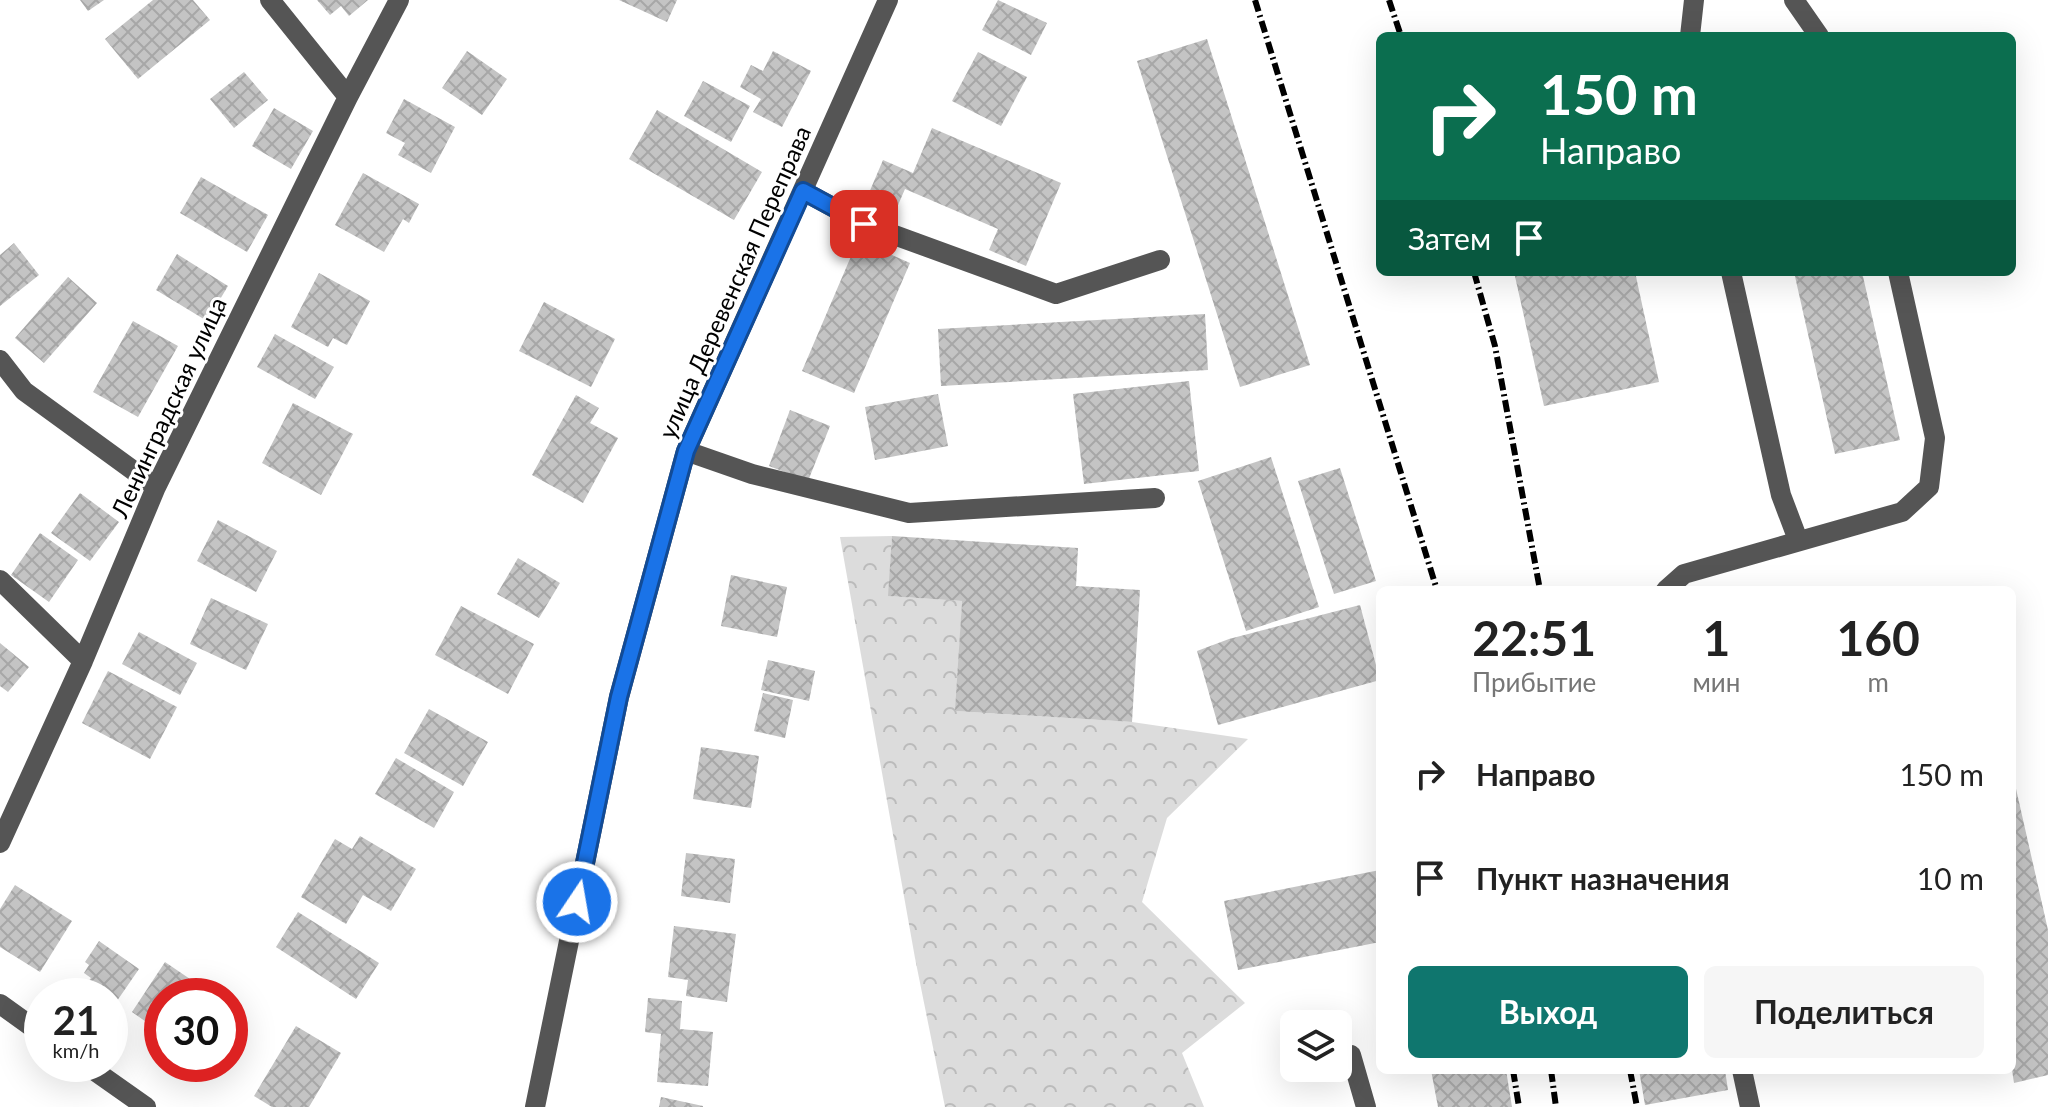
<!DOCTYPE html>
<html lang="ru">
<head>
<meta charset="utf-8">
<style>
  :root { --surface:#fff; --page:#f6f6f6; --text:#222; --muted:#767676; --accent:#0f766e }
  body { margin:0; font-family:Lato,sans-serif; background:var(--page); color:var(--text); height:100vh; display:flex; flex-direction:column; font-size:30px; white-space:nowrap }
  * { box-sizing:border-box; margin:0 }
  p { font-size:26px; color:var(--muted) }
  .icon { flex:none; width:44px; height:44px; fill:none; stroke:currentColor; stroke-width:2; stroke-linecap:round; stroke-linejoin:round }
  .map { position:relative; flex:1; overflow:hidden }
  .side { position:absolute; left:1376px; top:586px; width:640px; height:488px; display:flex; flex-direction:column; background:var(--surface); border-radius:12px; box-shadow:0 8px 32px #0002 }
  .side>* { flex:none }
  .guide { position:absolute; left:1376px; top:32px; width:640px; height:244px; border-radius:12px; box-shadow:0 8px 32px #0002; background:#0b6e4f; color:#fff; overflow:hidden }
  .tools { position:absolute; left:1280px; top:1010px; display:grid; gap:16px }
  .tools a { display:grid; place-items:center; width:72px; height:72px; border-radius:12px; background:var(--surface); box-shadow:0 8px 32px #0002; font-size:40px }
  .speed { position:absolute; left:24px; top:978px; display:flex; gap:16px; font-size:40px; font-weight:700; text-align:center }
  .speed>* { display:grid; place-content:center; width:104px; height:104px; border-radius:50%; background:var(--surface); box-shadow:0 8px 32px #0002; line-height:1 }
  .speed small { font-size:20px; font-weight:400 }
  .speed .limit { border:12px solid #d22; background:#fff; color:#111 }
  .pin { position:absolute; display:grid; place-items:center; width:68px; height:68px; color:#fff; margin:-34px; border-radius:16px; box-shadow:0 4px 12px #0006 }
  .me { position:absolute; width:88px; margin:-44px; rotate:12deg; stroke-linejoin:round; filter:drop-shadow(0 0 6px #0008) }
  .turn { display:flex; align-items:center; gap:28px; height:168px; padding:0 32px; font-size:36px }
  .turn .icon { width:104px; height:104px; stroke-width:2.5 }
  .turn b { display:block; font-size:56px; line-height:68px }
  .then { display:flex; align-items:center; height:76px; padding:0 32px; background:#0003; gap:16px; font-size:30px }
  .eta { display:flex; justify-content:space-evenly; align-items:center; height:136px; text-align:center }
  .eta b { font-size:48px; font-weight:700; line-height:56px }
  .primary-button { display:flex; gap:16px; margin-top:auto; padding:16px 32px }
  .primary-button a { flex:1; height:92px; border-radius:12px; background:var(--accent); color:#fff; font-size:32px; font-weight:700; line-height:92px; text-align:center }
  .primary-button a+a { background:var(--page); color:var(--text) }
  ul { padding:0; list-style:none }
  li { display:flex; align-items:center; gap:24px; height:104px; padding:0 32px }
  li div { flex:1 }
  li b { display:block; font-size:30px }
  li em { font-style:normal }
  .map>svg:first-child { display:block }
</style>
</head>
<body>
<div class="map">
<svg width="2048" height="1107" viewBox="0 0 2048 1107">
  <defs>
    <pattern id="forest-crowns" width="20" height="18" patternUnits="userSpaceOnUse" patternTransform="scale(2)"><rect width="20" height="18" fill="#dcdcdc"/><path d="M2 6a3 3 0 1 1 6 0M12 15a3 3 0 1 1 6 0" fill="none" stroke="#bbb"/></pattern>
    <pattern id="building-cross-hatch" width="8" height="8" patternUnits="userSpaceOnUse" patternTransform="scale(2)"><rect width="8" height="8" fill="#c4c4c4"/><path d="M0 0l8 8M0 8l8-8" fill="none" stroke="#a7a7a7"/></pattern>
  </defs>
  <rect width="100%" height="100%" fill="#fff"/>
  <path fill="url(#forest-crowns)" d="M 892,536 L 889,596 L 962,601 L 956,711 L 1132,722 L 1248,739 L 1167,818 L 1142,902 L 1245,1003 L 1182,1053 L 1204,1107 L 945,1107 L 915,958 L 840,537 Z"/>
  <path fill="url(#building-cross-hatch)" d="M 80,0 L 104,0 L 88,11 Z
    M 153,0 L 193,0 L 210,20 L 138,79 L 105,39 Z
    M 317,0 L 368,0 L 349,16 L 341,6 L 330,15 Z
    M 619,0 L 677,0 L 667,22 Z
    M 998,0 L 1047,23 L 1031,55 L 982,30 Z
    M 1207,39 L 1310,365 L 1240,387 L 1137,61 Z
    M 467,51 L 507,79 L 482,115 L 442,88 Z
    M 773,51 L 811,71 L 782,127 L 753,112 L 761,99 L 740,87 L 751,65 L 763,71 Z
    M 978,52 L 1027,77 L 1001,126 L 952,101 Z
    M 244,72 L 268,100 L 234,128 L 210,99 Z
    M 703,81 L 750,106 L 731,142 L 684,116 Z
    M 404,99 L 455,127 L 431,173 L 398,155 L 405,143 L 386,133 Z
    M 274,108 L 313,131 L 291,169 L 252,146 Z
    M 657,110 L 762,172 L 734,220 L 629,159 Z
    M 932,128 L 1061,183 L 1026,266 L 989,250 L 998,229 L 905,189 L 892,219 L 863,207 L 883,160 L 913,173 Z
    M 363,173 L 419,204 L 409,223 L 403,219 L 384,252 L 335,225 Z
    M 201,177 L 268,215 L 247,252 L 180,213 Z
    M 858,240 L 910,263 L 854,393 L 802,371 Z
    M 14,243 L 39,275 L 0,306 L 0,255 Z
    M 177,254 L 228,286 L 207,321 L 156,290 Z
    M 1514,272 L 1635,272 L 1659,382 L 1544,406 Z
    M 1794,272 L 1862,272 L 1900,440 L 1835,454 Z
    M 319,273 L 370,301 L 347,345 L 333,338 L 328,347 L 291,327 Z
    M 68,277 L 97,303 L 44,363 L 15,338 Z
    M 544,302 L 615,339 L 591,387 L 519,351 Z
    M 1205,314 L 1208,370 L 941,386 L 938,329 Z
    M 133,321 L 178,346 L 138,417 L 93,392 Z
    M 275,334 L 334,367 L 315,399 L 257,367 Z
    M 1189,381 L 1199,471 L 1084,484 L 1073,394 Z
    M 938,394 L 948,446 L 875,460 L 865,407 Z
    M 576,395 L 599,408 L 590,423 L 618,438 L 583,503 L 532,475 Z
    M 293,403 L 353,434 L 321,495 L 262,463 Z
    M 790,410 L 830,426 L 808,481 L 769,466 Z
    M 1271,457 L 1319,607 L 1246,631 L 1198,481 Z
    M 1340,468 L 1376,581 L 1334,594 L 1298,481 Z
    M 80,493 L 119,522 L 90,561 L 51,533 Z
    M 218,520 L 277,551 L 256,592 L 197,561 Z
    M 40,533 L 78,560 L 49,602 L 11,575 Z
    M 892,536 L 1078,548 L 1076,586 L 1140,590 L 1132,722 L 955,711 L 962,601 L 888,596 Z
    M 518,558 L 560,583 L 539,618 L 497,594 Z
    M 731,575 L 787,587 L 777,637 L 721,626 Z
    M 211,598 L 268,624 L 246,670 L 190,644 Z
    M 1360,605 L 1380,680 L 1218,725 L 1197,651 L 1229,639 Z
    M 461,606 L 534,644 L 508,694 L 435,655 Z
    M 139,632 L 197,663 L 180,695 L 122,664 Z
    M 0,643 L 29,667 L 8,692 L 0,686 Z
    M 768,660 L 815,671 L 809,701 L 761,690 Z
    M 108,671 L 177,707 L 150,759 L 82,723 Z
    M 763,693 L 793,700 L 785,738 L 754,731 Z
    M 429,709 L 488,742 L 463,786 L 404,753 Z
    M 701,747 L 759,756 L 751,808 L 693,799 Z
    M 396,758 L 454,792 L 434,828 L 375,794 Z
    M 2012,771 L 2048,930 L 2048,1075 L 2014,1083 L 2012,1070 Z
    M 360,836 L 416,869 L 391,911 L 363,895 L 346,924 L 301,897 L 335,839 L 352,849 Z
    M 686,853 L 735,859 L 730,903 L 681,896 Z
    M 1380,870 L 1380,942 L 1238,970 L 1224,901 Z
    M 15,885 L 72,921 L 40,972 L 0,947 L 0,909 Z
    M 298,912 L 379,963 L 356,999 L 276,947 Z
    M 674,926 L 736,934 L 727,1002 L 686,996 L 688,980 L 668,977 Z
    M 99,941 L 139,969 L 110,1011 L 110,996 L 86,996 L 80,992 L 91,978 L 84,973 L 89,965 L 85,962 Z
    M 165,962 L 215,996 L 162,996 L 162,1033 L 132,1012 Z
    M 648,998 L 682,1001 L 680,1029 L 713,1032 L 708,1086 L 657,1082 L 661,1034 L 645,1032 Z
    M 296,1026 L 341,1053 L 309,1107 L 272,1107 L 254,1096 Z
    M 1431,1070 L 1506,1070 L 1512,1107 L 1438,1107 Z
    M 1639,1070 L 1725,1070 L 1728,1090 L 1645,1105 Z
    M 661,1097 L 703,1106 L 703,1107 L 659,1107 Z"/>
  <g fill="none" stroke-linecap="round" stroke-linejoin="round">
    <path stroke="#555" stroke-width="20" d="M 270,0 L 348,97
      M 1794,0 L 1819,36
      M 1690,36 L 1694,0
      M 803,191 L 864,224 L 1056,294 L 1160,260
      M 1731,272 L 1781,495 L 1798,540
      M 0,360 L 24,391 L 156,487
      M 686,451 L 752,474 L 909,513 L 1155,498
      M 0,580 L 83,661
      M 1666,590 L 1684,574 L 1902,512 L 1929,487 L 1935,438 L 1898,272
      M 0,843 L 83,661 L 156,487 L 348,97 L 399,0
      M 0,1004 L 42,1034
      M 1351,1055 L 1366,1107
      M 85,1064 L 146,1107
      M 1742,1070 L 1750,1107
      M 535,1107 L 619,697 L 686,451 L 888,0"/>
    <path stroke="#000" stroke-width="6" stroke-dasharray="12 4 2 4" stroke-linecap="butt" d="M 1255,0 L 1437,590
      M 1389,0 L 1401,36
      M 1474,272 L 1495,346 L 1540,590
      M 1513,1070 L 1519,1107
      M 1551,1070 L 1556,1107
      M 1630,1070 L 1637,1107"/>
  </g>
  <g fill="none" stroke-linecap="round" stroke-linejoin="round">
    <g stroke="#114b97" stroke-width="20">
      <path id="route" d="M 577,902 L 619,697 L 686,451 L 803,191 L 864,224"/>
    </g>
    <use href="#route" stroke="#1a73e8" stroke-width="14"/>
  </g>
  <g text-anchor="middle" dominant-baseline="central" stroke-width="6" stroke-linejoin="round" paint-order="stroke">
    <g font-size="24" fill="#000" stroke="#fff">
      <text transform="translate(734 282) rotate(-66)">улица Деревенская Переправа</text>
      <text transform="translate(168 407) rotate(-65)">Ленинградская улица</text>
    </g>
  </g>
</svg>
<div class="tools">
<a><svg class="icon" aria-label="layers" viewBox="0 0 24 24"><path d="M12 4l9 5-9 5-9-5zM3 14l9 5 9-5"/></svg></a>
</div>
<div class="speed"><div>21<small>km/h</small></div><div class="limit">30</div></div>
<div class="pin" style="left:864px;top:224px;background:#d93025"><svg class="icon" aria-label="arrive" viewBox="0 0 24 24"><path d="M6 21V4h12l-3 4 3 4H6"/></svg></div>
<svg class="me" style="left:577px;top:902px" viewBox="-20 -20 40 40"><circle r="17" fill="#1a73e8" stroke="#fff" stroke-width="3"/><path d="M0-11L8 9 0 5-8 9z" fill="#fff"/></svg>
<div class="guide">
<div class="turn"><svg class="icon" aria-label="right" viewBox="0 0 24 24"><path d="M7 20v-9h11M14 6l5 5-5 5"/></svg><div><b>150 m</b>Направо</div></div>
<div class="then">Затем<svg class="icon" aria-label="arrive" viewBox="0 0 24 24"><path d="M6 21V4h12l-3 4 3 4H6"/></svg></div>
</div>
<section class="side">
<div class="eta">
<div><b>22:51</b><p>Прибытие</p></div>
<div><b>1</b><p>мин</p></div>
<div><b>160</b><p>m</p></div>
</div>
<ul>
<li><svg class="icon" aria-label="right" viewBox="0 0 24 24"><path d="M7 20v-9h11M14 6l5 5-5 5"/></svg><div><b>Направо</b></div><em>150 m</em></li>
<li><svg class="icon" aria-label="arrive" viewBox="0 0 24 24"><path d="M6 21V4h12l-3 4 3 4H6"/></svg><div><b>Пункт назначения</b></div><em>10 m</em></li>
</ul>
<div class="primary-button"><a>Выход</a><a>Поделиться</a></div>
</section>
</div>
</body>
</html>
